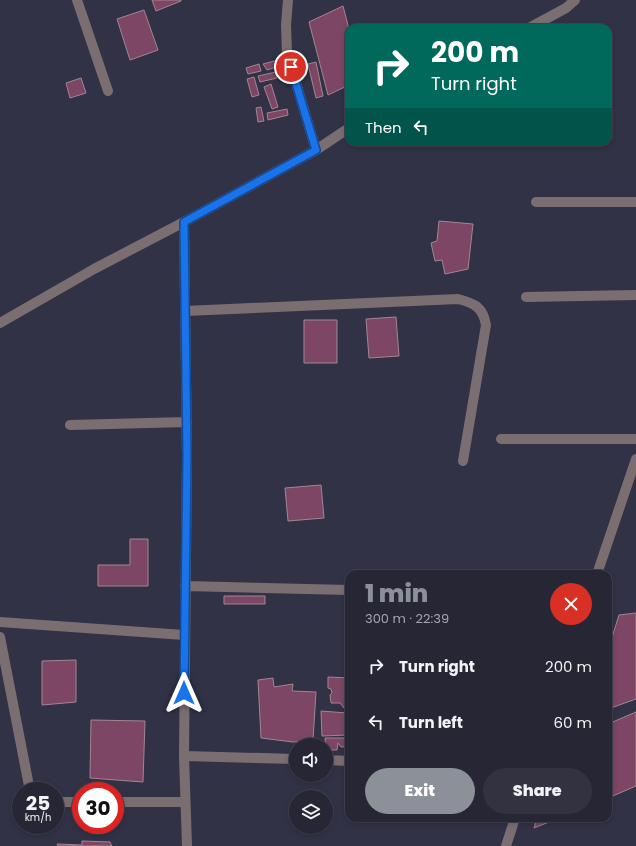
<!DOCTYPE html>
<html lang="en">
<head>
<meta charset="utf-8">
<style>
  :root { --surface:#262635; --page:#323241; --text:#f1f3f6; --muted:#a4a5ad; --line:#424350; --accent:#8c9099 }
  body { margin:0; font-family:Poppins,sans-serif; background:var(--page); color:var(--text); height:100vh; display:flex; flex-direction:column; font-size:15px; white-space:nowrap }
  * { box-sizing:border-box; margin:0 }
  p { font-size:13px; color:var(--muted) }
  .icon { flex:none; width:22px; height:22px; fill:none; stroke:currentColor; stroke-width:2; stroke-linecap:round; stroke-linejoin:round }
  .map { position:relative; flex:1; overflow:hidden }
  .side { position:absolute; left:345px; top:570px; width:267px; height:252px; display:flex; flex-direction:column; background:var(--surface); border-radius:12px; box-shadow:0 2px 6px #0003,0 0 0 1px var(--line) }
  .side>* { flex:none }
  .top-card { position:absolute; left:345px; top:24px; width:267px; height:122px; border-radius:12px; box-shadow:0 2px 6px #0003,0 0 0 1px var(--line); background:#00695c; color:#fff; overflow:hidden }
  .controls { position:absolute; left:289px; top:738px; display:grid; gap:8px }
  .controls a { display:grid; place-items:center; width:44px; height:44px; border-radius:50%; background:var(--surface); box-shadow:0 2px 6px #0003,0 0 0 1px var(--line); font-size:20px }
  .speed { position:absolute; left:12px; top:782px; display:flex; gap:8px; font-size:20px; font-weight:700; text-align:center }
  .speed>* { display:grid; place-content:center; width:52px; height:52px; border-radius:50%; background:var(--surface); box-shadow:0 2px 6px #0003,0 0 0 1px var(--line); line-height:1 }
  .speed small { font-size:10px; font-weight:400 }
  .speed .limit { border:6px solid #d22; background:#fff; color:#111 }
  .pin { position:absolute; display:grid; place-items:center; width:34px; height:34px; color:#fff; margin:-17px; border:2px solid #fff; border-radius:50%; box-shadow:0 1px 4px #0007 }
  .me { position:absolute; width:44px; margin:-22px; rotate:0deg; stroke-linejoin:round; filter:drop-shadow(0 0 3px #0008) }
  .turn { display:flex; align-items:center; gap:14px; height:84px; padding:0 20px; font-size:18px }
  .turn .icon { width:52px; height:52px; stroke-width:2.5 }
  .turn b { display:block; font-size:28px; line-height:34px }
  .then { display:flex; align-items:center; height:38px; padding:0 20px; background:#0003; gap:8px; font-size:15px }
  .round { display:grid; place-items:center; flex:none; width:42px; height:42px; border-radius:21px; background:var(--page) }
  .headline { display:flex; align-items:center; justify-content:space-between; height:68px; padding:0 20px }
  h1 { font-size:24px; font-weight:800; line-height:30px; color:var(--accent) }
  .button { display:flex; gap:8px; margin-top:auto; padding:8px 20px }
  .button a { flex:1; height:46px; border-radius:24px; background:var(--accent); color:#fff; font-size:16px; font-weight:800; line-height:46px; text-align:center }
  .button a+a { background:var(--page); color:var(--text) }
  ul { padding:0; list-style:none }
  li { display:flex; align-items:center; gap:12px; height:56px; padding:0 20px }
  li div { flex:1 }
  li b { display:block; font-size:15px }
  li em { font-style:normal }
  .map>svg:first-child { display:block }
</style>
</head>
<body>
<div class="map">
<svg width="636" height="846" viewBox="0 0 636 846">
  <rect width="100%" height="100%" fill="#323247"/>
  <path fill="#7c4664" stroke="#a18693" d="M 152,0 L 181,0 L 181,1 L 156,11 Z
    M 343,6 L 349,29 L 349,85 L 328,95 L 309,22 Z
    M 144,10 L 158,50 L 130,60 L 117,19 Z
    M 282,59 L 283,65 L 267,70 L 263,64 Z
    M 316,62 L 323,96 L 316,98 L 308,64 Z
    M 259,64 L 261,71 L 248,74 L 246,68 Z
    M 276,72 L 277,78 L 260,82 L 258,76 Z
    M 254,77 L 259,95 L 252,97 L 247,79 Z
    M 81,78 L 86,93 L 70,98 L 66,83 Z
    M 271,84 L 278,107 L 272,109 L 264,87 Z
    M 261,107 L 264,121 L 258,122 L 256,108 Z
    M 287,109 L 288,115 L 268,120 L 267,113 Z
    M 439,221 L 473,224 L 468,269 L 445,274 L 442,260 L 435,261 L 431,243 L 437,241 Z
    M 396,317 L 399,356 L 369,358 L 366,319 Z
    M 304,320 L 337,320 L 337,363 L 304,363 Z
    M 321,485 L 324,518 L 288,521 L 285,488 Z
    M 130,539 L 148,539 L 148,586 L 98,586 L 98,565 L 130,565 Z
    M 224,596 L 265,596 L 265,604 L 224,604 Z
    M 636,613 L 636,699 L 608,709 L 608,650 L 619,615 Z
    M 76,660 L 76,702 L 42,705 L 42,661 Z
    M 328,677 L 349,678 L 349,708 L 344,708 L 340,703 L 331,703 L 330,695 L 332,693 L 331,689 L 328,688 Z
    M 273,678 L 274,687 L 293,684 L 292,691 L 316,692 L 313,740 L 293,742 L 261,738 L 258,680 Z
    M 321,711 L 347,713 L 348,735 L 322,736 Z
    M 636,712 L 636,786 L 608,798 L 608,724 Z
    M 91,720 L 145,721 L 143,782 L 90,778 Z
    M 349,733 L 349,746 L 341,747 L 338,743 L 337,750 L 326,750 L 325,738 L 349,738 Z
    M 537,818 L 559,818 L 534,828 Z
    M 82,841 L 110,842 L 112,846 L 58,846 L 57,844 L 82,845 Z"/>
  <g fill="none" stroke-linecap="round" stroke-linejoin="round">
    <path stroke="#7b6e70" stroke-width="10" d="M 77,0 L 108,91
      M 288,0 L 286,25 L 287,53 L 316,150
      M 529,28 L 566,8 L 575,0
      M 536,202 L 636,202
      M 184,222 L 187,455 L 184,756 L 187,846
      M 526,297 L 636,295
      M 185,311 L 458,299 C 474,303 483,307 486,325 L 463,461
      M 0,323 L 94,269 L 184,222 L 316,150 L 349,128
      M 70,425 L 187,422
      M 501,439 L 636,439
      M 597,574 L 636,459
      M 185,586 L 349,590
      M 0,622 L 184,635
      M 0,637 L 30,791
      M 184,756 L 296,759
      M 326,760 L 349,761
      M 55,802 L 81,802
      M 115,802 L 185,802
      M 506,846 L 515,818"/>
  </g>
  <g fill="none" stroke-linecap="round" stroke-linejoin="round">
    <g stroke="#114b97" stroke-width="10">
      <path id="route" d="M 184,693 L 187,455 L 184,222 L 316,150 L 291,67"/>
    </g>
    <use href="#route" stroke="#1a73e8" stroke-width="7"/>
  </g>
</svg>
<div class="controls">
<a><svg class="icon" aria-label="sound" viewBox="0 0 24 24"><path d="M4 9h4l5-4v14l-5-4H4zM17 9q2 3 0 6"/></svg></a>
<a><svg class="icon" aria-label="layers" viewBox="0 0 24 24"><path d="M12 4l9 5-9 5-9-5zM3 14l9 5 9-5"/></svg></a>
</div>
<div class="speed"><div>25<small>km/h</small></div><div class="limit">30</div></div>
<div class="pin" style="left:291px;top:67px;background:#d93025"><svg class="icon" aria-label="arrive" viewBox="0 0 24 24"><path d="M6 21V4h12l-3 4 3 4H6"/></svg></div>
<svg class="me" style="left:184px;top:693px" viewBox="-20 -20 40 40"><path d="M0-17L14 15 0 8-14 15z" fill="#1a73e8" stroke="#fff" stroke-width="4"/></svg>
<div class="top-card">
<div class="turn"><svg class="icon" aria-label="right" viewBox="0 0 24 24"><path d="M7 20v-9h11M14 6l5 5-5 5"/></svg><div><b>200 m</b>Turn right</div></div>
<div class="then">Then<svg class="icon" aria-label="left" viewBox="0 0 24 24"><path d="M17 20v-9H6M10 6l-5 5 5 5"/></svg></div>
</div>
<section class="side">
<div class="headline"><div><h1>1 min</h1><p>300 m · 22:39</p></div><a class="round" style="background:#d93025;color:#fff"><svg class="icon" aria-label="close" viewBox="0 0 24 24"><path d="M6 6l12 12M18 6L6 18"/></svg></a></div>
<ul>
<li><svg class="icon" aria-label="right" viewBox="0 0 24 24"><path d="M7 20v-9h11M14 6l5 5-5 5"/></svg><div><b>Turn right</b></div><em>200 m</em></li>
<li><svg class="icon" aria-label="left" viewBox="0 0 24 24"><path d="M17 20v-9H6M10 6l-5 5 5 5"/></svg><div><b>Turn left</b></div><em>60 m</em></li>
</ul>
<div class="button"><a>Exit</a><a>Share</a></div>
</section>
</div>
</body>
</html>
